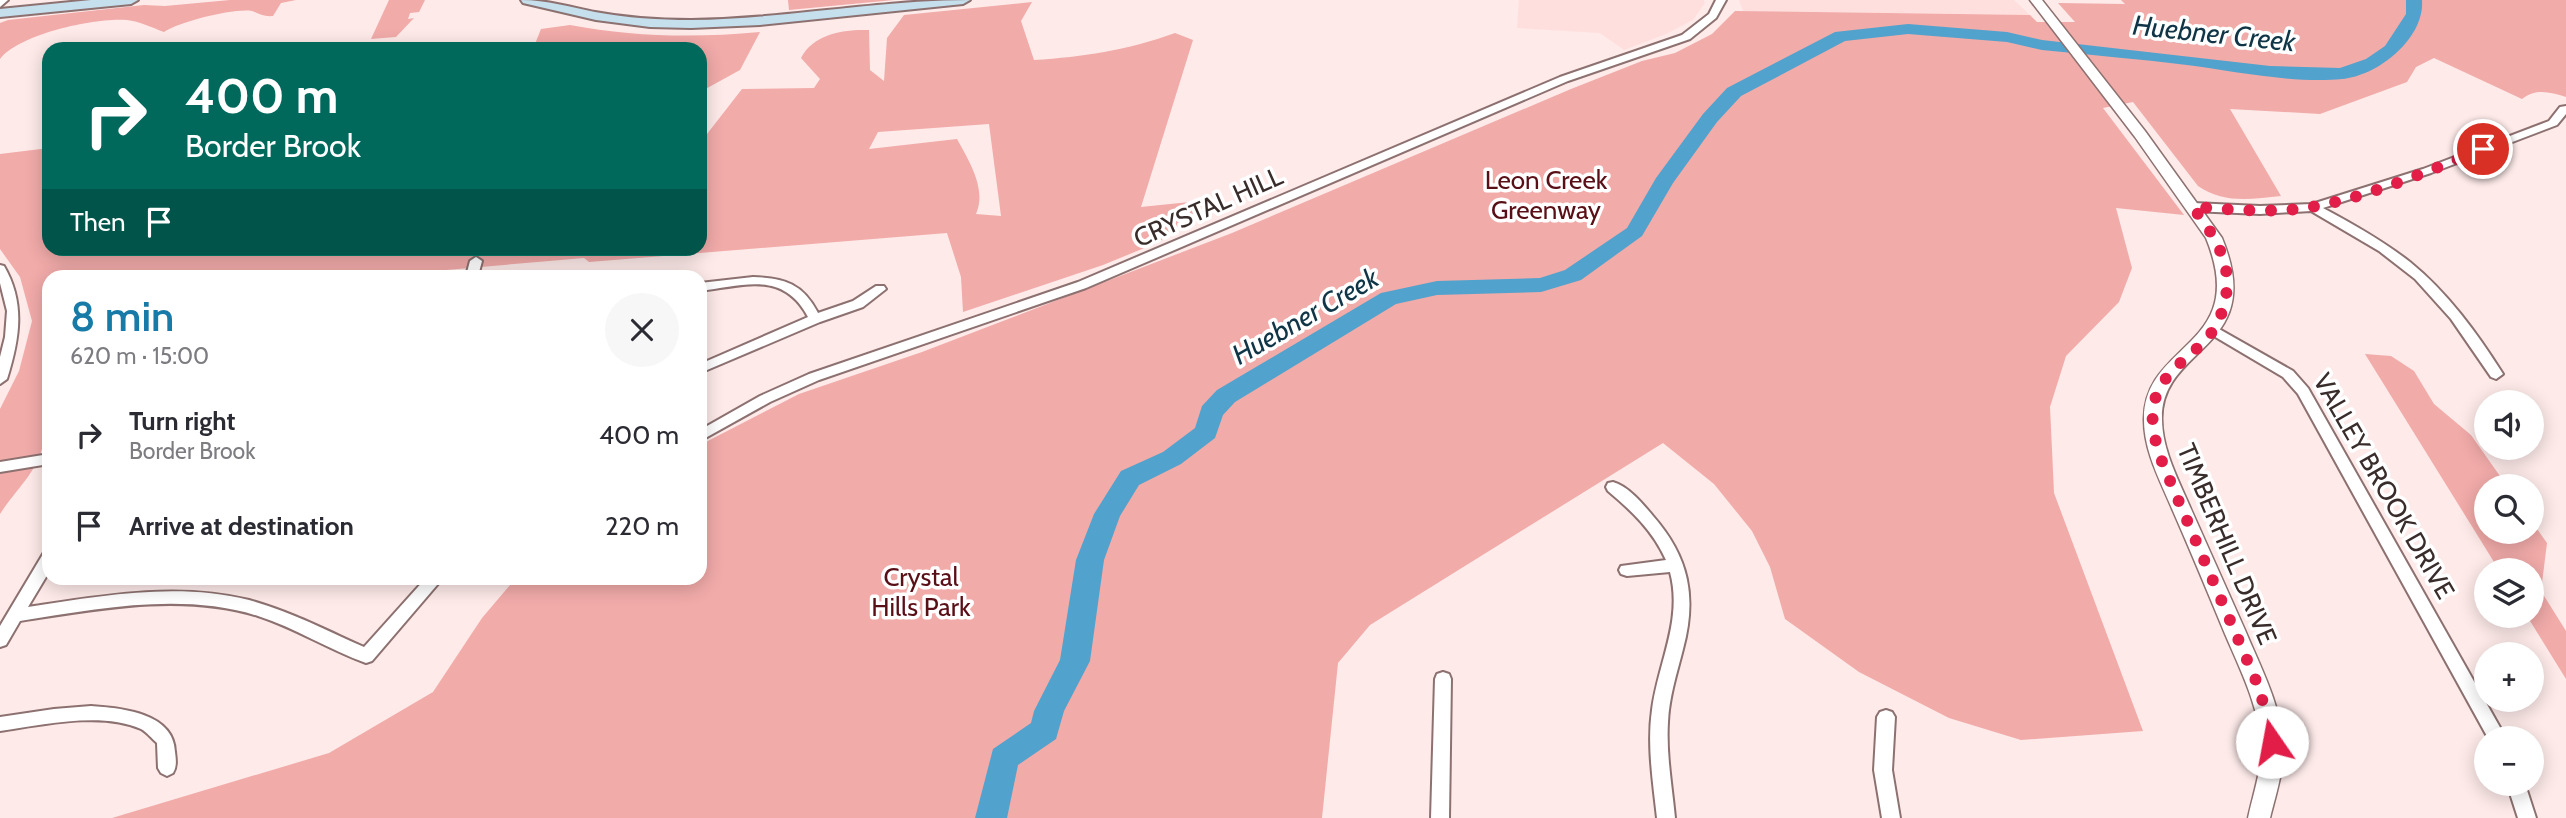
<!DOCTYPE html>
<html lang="en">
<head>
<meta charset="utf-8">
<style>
  :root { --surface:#fff; --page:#f7f7f7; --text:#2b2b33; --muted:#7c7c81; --accent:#187aa6 }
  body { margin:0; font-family:Cabin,sans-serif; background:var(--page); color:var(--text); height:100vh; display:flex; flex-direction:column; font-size:26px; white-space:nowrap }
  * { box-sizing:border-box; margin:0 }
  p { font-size:23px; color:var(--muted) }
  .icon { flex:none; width:38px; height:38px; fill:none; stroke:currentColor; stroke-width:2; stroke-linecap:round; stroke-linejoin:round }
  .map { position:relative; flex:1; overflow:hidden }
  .sheet { position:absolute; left:42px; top:270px; width:665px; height:315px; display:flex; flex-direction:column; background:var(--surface); border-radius:21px; box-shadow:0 4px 18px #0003 }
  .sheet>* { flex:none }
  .hud { position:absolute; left:42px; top:42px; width:665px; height:214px; border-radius:21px; box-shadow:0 4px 18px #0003; background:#00695c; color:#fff; overflow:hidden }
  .controls { position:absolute; left:2474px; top:390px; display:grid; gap:14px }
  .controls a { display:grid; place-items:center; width:70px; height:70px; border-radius:50%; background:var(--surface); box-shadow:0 4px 18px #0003; font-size:35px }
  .pin { position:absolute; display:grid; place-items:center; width:60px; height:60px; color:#fff; margin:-30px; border:4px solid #fff; border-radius:50%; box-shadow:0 2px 7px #0007 }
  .me { position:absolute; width:77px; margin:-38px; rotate:348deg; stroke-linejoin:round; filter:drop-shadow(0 0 5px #0008) }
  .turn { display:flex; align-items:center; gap:24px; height:147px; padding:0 28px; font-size:32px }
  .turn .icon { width:91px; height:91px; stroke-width:2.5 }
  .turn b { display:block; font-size:49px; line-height:60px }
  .then { display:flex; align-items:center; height:66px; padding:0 28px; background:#0003; gap:14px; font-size:26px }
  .round { display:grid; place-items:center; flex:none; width:74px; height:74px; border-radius:37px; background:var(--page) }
  .headline { display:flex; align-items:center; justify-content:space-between; height:119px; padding:0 28px }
  h1 { font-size:42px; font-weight:600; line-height:52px; color:var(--accent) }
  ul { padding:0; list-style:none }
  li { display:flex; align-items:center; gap:21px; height:91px; padding:0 28px }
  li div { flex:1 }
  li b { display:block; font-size:26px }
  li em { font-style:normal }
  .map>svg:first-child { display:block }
</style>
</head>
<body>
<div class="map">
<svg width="2566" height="818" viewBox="0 0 2566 818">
  <rect width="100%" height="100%" fill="#fdeae9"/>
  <path fill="#ffdfdd" d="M 1519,0 L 1704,0 L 1705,3 L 1693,20 L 1666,34 L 1624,50 L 1600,33 L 1517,28 Z
    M 1739,0 L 2014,0 L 2030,15 L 1743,11 Z"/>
  <path fill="#f1aba9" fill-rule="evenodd" d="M 230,0 L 296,0 L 281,3 L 273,16 C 264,17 258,13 252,11 C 233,8 179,22 164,32 C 153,28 139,21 127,20 C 96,17 19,34 0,59 L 0,23 L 8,20 L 144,5 L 165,6 Z
    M 389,0 L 425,0 L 419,12 L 410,13 L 408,19 L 414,18 L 396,37 L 371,39 Z
    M 788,0 L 894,0 L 789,10 Z
    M 2121,0 L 2566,0 L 2566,97 C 2550,92 2536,88 2522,99 L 2434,58 L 2416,67 L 2407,82 L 2320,114 L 2230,109 L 2281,196 C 2251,199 2224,204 2198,186 L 2133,102 L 2103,108 L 2184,215 L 2116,208 L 2132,268 L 2119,302 L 2066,356 L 2050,407 L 2054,493 L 2143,731 L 2021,740 L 1949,718 L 1859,672 L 1785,619 L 1770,567 L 1752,531 L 1714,484 L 1663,443 L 1370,625 L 1338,663 L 1322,818 L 112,818 L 329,753 L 433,692 L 482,618 L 516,578 L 700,578 L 700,445 L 799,394 L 922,352 L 1232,233 L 1571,89 L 1642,61 L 1675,53 L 1712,34 L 1735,11 L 2030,15 L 2037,22 L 2075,22 L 2058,3 L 2125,4 Z
    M 1032,2 L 1021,21 L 1034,60 C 1084,57 1128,50 1175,33 L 1193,40 L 1141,207 L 1209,200 L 1159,242 L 1103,265 L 963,312 L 961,277 L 947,233 L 589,262 L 584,258 L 377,276 L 49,276 L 49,406 C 39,426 47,432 42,449 C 35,474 14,492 0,514 L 0,409 L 19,371 L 32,321 L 20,277 L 0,249 L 0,154 L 49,148 L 49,248 L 700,248 L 700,143 L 742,89 L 814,88 L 820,79 L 801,58 C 813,34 844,29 869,30 L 870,70 L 884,81 L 887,38 L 904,15 ZM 989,124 L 1001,216 L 976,214 C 987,189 969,161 957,139 L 869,149 L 878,132 Z
    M 570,25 C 633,37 696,38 760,32 L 740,70 L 700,92 L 700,49 L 533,49 L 541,29 Z
    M 2365,354 L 2391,356 L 2414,371 L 2434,404 L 2471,435 L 2507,486 L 2487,486 L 2487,532 L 2532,532 L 2532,522 L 2547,543 L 2541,591 L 2566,631 L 2566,679 L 2527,616 L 2532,616 L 2532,570 L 2499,570 Z"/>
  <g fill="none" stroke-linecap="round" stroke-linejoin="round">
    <path fill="#51a2cd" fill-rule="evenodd" d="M 2406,0 L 2422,0 C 2425,38 2378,76 2342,79 C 2296,84 2233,71 2187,65 C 2139,59 2090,55 2042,50 L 2007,42 L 1908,34 L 1845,41 L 1741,96 L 1717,122 L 1673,183 L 1642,236 L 1581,280 L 1541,292 L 1437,295 L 1396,304 L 1235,402 L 1223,415 L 1215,438 L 1181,464 L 1139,485 L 1120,516 L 1104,560 L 1090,661 L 1064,711 L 1056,739 L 1018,765 L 1007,818 L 975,818 L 993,749 L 1031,723 L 1034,711 L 1060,660 L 1076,560 L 1094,514 L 1121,471 L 1163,452 L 1195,428 L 1202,406 L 1217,390 L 1381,293 L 1437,281 L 1540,278 L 1565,270 L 1627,228 L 1656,178 L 1703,114 L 1727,88 L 1835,32 L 1908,24 L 2007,32 L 2042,40 L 2270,66 L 2340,68 L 2366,59 L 2385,46 L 2406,14 Z"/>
    <g stroke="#8c7170" stroke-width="4">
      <path id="minor" d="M 0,0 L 8,0 L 0,7 Z
        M 1716,0 L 1726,0 L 1716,18 L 1690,39 L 1568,81 L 1086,288 L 819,380 L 770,402 L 700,441 L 700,430 L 760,396 L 809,374 L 1078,282 L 1560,77 L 1682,35 L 1709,14 Z
        M 2566,106 L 2566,114 L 2557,125 L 2431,173 L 2323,208 C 2353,224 2383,241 2410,262 C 2448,293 2477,333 2503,374 L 2496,379 L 2491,377 L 2451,319 L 2415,279 L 2379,251 L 2311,211 L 2260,214 L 2193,211 L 2187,207 L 2193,203 L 2260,206 L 2312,204 L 2423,169 L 2549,121 L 2560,107 Z
        M 476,257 L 482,261 L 478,276 L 466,276 L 470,261 Z
        M 0,265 L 4,266 C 26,304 19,340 7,379 L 0,384 L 0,357 L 5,337 L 7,311 L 0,283 Z
        M 753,277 C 785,278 803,284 818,313 L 853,301 L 876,286 L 884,286 L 886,289 L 863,307 L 820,322 L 700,373 L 700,364 L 808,317 C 783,270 743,286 700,291 L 700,283 Z
        M 2212,325 L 2293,371 L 2308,388 L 2506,738 L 2488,738 L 2298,394 L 2283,377 L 2207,332 L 2205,329 L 2207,326 Z
        M 49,454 L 49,464 L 0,472 L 0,462 Z
        M 1613,482 C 1628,486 1643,504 1653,516 C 1689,557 1697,597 1683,649 C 1677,673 1669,697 1668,722 C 1666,754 1672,786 1675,818 L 1657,818 C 1653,782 1647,745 1652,710 C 1658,663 1683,620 1670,572 L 1627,576 L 1621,574 L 1619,570 L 1621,566 L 1666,560 C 1653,531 1632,511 1608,491 L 1606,487 L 1608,483 Z
        M 49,552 L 49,572 L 28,607 C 100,596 177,582 249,600 C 289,611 326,630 364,647 L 426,578 L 443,578 L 372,661 L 366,663 C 329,650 296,628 258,616 C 182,592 97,609 20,621 L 6,645 L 0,647 L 0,626 L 43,554 Z
        M 1443,672 L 1449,674 L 1451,679 L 1449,818 L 1431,818 L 1435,679 L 1437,674 Z
        M 91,706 C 122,708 174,713 175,752 C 176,760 177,766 173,773 L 167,776 L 161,773 L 158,768 L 157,743 C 152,739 147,732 141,729 C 102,711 41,725 0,731 L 0,717 L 54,709 Z
        M 1886,710 L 1892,712 L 1895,717 L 1892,770 L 1900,818 L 1882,818 L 1874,770 L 1877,717 L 1880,712 Z
        M 2507,784 L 2525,784 L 2536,818 L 2518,818 Z"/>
    </g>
    <g stroke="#8c7170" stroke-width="3">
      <path id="tertiary" d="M 2030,0 L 2042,0 L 2145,131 L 2222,238 C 2268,350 2161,345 2162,419 C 2162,450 2179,481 2191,509 C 2209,549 2227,590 2245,630 C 2260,666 2281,705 2283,745 C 2284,770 2276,794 2270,818 L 2248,818 C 2253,794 2262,770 2261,745 C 2259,706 2240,669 2225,634 C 2208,593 2191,552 2173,511 C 2161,482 2144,452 2144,420 C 2143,341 2251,348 2206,238 L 2135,137 Z"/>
    </g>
    <g stroke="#8c7170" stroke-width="4">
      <path id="secondary" d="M 91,0 L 138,0 L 131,4 L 0,17 L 0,9 Z
        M 521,0 C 547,0 570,7 595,12 C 627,18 659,20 691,20 C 785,19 876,0 970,0 L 963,4 L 760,25 L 691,28 L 650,27 L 596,20 L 523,3 Z"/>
    </g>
    <use href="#minor" fill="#fff" fill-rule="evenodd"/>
    <use href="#tertiary" fill="#fff" fill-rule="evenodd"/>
    <use href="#secondary" fill="#c5dfed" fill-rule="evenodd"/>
  </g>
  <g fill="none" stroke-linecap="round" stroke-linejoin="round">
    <path stroke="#e11d48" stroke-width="12" stroke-dasharray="0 21.6" d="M 2272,742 L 2260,690 L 2164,467 C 2156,445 2147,418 2157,394 C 2166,372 2186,359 2203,343 C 2225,321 2234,282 2221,253 C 2215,236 2203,222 2193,207 C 2232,209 2272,214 2311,207 C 2369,197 2428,171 2483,149"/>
  </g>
  <g text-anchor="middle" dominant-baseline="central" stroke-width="7" stroke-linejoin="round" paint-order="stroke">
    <g font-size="26" fill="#590f16" stroke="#fff">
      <text x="1546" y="180">Leon Creek<tspan x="1546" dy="30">Greenway</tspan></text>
      <text x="921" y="577">Crystal<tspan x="921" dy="30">Hills Park</tspan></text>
    </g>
    <g font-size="26" fill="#392d2c" stroke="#fff">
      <text transform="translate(1208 207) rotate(-24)">CRYSTAL HILL</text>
      <text transform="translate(2384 486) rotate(60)">VALLEY BROOK DRIVE</text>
      <text transform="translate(2227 544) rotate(67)">TIMBERHILL DRIVE</text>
    </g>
    <g font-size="28" font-style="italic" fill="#103547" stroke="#fff">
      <text transform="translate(2214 33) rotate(6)">Huebner Creek</text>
      <text transform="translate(1305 316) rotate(-30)">Huebner Creek</text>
    </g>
  </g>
</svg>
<div class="controls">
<a><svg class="icon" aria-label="sound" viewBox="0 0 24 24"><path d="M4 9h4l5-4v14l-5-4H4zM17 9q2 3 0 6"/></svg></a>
<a><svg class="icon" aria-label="search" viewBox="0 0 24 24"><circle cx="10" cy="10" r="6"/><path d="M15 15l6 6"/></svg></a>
<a><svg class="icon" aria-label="layers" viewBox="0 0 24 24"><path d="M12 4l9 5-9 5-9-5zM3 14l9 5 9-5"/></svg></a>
<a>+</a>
<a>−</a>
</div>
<div class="pin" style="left:2483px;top:149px;background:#d93025"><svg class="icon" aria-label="arrive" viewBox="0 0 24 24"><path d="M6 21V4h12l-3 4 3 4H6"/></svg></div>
<svg class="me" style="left:2272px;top:742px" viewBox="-20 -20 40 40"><circle r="19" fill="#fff"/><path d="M0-13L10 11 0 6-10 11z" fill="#e11d48"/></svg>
<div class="hud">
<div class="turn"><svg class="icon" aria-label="right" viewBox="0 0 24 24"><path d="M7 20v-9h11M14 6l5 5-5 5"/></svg><div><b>400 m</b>Border Brook</div></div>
<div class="then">Then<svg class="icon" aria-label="arrive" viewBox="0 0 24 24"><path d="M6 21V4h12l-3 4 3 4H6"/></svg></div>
</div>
<section class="sheet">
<div class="headline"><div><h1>8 min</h1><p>620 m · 15:00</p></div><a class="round"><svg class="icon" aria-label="close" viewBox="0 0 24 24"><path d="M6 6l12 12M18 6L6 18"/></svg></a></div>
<ul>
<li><svg class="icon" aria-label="right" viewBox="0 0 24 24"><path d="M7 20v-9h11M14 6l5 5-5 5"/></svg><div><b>Turn right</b><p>Border Brook</p></div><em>400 m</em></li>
<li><svg class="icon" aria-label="arrive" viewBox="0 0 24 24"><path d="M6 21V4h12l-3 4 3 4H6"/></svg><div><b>Arrive at destination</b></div><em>220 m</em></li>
</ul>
</section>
</div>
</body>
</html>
